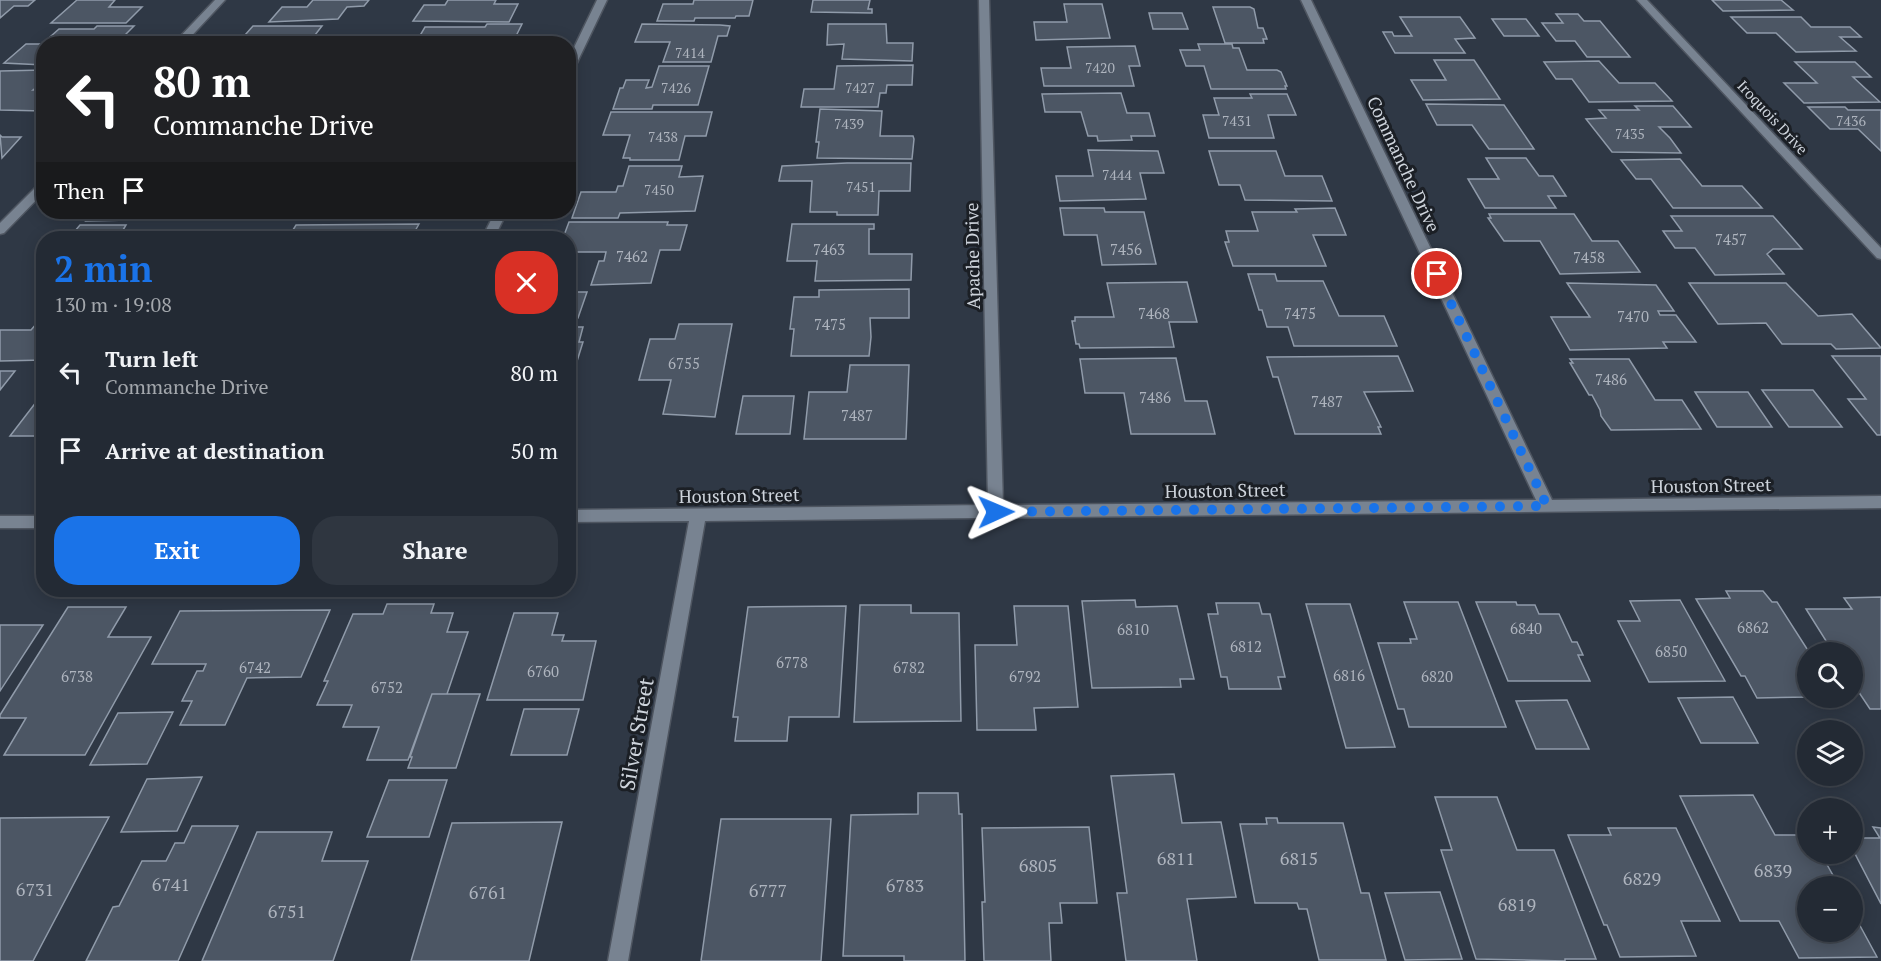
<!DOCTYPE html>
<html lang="en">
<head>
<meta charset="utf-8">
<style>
  :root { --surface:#232a34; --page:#2f3640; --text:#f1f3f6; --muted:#a3a7ac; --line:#40464f; --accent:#1a73e8 }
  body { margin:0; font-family:"PT Serif",serif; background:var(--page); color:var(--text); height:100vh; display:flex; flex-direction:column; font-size:22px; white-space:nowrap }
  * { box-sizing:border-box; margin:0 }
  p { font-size:20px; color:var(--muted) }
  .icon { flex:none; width:33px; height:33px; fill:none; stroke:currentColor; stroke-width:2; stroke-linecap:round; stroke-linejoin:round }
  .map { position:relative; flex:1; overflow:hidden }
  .drawer { position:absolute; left:36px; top:231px; width:540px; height:366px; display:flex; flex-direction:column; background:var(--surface); border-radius:24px; box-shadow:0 3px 15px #0003,0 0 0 2px var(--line) }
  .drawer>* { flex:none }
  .guide { position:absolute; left:36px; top:36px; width:540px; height:183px; border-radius:24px; box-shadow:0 3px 15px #0003,0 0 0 2px var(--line); background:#202124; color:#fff; overflow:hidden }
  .tools { position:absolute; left:1797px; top:642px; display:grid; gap:12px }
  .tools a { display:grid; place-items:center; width:66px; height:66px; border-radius:50%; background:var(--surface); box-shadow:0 3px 15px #0003,0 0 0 2px var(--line); font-size:30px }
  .pin { position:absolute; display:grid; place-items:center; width:51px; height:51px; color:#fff; margin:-26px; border:3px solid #fff; border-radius:50%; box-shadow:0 2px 6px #0007 }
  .me { position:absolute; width:66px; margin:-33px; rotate:89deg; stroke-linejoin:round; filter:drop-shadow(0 0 4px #0008) }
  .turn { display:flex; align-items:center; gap:21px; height:126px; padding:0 18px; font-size:27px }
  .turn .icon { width:78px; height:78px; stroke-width:2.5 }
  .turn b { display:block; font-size:42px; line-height:51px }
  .then { display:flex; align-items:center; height:57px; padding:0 18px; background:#0003; gap:12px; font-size:22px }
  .round { display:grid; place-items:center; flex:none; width:63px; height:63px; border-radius:24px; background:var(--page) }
  .head { display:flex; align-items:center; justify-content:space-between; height:102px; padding:0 18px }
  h1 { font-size:36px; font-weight:800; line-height:45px; color:var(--accent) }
  .primary-button { display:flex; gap:12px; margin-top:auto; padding:12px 18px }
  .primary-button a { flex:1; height:69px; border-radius:24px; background:var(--accent); color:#fff; font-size:24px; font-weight:800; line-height:69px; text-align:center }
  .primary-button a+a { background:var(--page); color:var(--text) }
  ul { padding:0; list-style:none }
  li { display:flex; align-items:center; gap:18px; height:78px; padding:0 18px }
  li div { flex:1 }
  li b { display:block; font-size:22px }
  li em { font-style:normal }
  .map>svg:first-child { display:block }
</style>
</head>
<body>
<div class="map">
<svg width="1881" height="961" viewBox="0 0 1881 961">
  <rect width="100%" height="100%" fill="#2f3845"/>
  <path fill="#4c5664" stroke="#909baa" stroke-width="1.5" d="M 0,0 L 35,0 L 28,6 L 14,6 L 0,18 Z
    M 77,0 L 115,0 L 109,7 L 142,7 L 126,23 L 51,23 Z
    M 313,0 L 369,0 L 364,6 L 347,7 L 338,19 L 269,22 L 282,7 L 307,7 Z
    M 448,0 L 496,0 L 494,4 L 518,4 L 509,22 L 413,21 L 424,5 L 445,5 Z
    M 694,0 L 753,0 L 749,16 L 736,16 L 735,18 L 695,18 L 694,21 L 657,21 L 663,4 L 693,4 Z
    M 813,0 L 870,0 L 868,9 L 872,9 L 872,13 L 811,12 Z
    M 1712,0 L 1781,0 L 1793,10 L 1723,11 Z
    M 1064,4 L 1102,4 L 1110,38 L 1036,40 L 1034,22 L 1067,22 Z
    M 1213,7 L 1250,7 L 1254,9 L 1258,28 L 1263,28 L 1267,39 L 1263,39 L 1264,43 L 1225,43 Z
    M 1149,13 L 1182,13 L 1188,29 L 1153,29 Z
    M 1556,14 L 1578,14 L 1584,21 L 1600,21 L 1630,57 L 1587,57 L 1575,41 L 1556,41 L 1542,23 L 1563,23 Z
    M 1400,17 L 1460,17 L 1475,38 L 1455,39 L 1465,53 L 1395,53 L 1383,32 L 1392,32 L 1394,36 L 1412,36 Z
    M 1731,17 L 1801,17 L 1811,27 L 1850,27 L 1861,37 L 1840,37 L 1856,51 L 1796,52 L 1776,33 L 1747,33 Z
    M 1492,19 L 1526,19 L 1539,36 L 1504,36 Z
    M 487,24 L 522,24 L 513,42 L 415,44 L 425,27 L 485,27 Z
    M 642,24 L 720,25 L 730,26 L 727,36 L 718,36 L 711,62 L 663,62 L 670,42 L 635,42 Z
    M 828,24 L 886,24 L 887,43 L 913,43 L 912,61 L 842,59 L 844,44 L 827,45 Z
    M 97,26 L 134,26 L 116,44 L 44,44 L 44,65 L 4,63 L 26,44 L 42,44 L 59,29 L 94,29 Z
    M 253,26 L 322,26 L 308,44 L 237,44 Z
    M 1198,44 L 1232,44 L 1233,48 L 1239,48 L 1247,70 L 1277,70 L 1281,72 L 1287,86 L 1285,86 L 1286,89 L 1211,89 L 1204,66 L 1186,66 L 1180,50 L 1200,50 Z
    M 1135,46 L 1140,66 L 1129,66 L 1134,86 L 1044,86 L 1041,68 L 1071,68 L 1067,47 Z
    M 1434,60 L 1474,60 L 1500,99 L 1423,100 L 1411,80 L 1446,80 Z
    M 1599,61 L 1619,83 L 1655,83 L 1672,101 L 1589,102 L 1572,79 L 1556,79 L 1544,62 Z
    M 1795,62 L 1855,62 L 1871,77 L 1853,77 L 1880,102 L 1804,103 L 1784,83 L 1817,83 Z
    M 913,65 L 912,85 L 887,85 L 886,93 L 880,93 L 878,107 L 801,107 L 804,89 L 834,89 L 837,66 Z
    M 659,66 L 709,66 L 698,105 L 653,105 L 652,109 L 613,109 L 620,88 L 623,88 L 626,80 L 649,80 L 646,88 L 652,87 Z
    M 44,70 L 44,81 L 33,90 L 44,90 L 44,111 L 0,110 L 0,71 Z
    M 1121,93 L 1127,113 L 1149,113 L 1155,136 L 1131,136 L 1132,140 L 1098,141 L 1097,136 L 1088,136 L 1081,112 L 1045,112 L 1042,94 Z
    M 1250,94 L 1287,94 L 1296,115 L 1268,115 L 1274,138 L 1209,138 L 1203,115 L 1219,115 L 1214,98 L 1252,98 Z
    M 1426,104 L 1504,105 L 1534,149 L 1489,149 L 1472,125 L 1437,125 Z
    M 1635,106 L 1673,106 L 1691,127 L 1659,127 L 1670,138 L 1681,153 L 1612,152 L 1586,119 L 1606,118 L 1599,110 L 1639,110 Z
    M 1808,107 L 1845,107 L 1848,110 L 1881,110 L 1881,151 L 1858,129 L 1830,129 Z
    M 820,109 L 882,111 L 880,136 L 913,136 L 914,139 L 912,159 L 817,158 L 819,142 L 816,142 Z
    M 611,112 L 712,112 L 706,136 L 685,136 L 679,160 L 630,160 L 630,158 L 623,158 L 630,135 L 603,135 Z
    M 0,135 L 2,137 L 21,137 L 2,158 Z
    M 1088,150 L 1158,151 L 1164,173 L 1140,173 L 1146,199 L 1060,201 L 1056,176 L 1093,176 Z
    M 1209,151 L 1276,151 L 1285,176 L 1322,176 L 1332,201 L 1245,200 L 1240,185 L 1219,185 Z
    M 1486,158 L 1526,158 L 1539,176 L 1553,176 L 1566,196 L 1548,196 L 1556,208 L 1485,208 L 1468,179 L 1499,179 Z
    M 1680,159 L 1702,186 L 1742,186 L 1762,208 L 1673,208 L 1651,179 L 1636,179 L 1621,160 Z
    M 847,163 L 911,163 L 910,191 L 879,191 L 878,215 L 837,215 L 837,212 L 810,212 L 812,181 L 779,181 L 782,166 Z
    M 629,166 L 682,166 L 679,177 L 703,176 L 695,211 L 620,213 L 618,218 L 572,218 L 581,192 L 616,192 L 618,186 L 623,186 Z
    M 1060,208 L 1104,208 L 1105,212 L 1144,212 L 1156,264 L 1102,265 L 1097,235 L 1064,235 Z
    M 1335,208 L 1346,235 L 1313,235 L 1326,266 L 1233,266 L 1225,242 L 1229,242 L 1226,231 L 1258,231 L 1252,212 L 1297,212 L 1295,209 Z
    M 94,212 L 183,212 L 177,219 L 86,221 Z
    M 310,212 L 425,212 L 421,219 L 329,219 L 331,217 L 310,217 Z
    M 1489,214 L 1574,214 L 1592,241 L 1618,241 L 1640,272 L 1560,274 L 1540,241 L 1504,241 L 1488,218 L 1491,218 Z
    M 1671,216 L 1773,216 L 1802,249 L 1773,249 L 1767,254 L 1784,274 L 1715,275 L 1695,248 L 1675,248 L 1663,231 L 1682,231 Z
    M 569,222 L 668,222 L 667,225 L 687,225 L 680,250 L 660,250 L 651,283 L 591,285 L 599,261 L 604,261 L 606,252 L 568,252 L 568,238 L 563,238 Z
    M 419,224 L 411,238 L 288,238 L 296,225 Z
    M 792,224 L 874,224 L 874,229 L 869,229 L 869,254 L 912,254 L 911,280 L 815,281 L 817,261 L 787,261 Z
    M 80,225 L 126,225 L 123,230 L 186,230 L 180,238 L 69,238 Z
    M 1248,274 L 1275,274 L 1277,281 L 1323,281 L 1339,316 L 1384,316 L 1397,346 L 1294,346 L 1288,327 L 1267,327 L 1262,310 L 1259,310 Z
    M 1187,282 L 1197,322 L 1169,322 L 1174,347 L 1080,348 L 1079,344 L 1076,344 L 1072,321 L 1075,321 L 1075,317 L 1114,317 L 1107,283 Z
    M 1567,283 L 1656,285 L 1674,311 L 1658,311 L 1660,315 L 1676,315 L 1696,342 L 1663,342 L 1667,348 L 1570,350 L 1551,317 L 1590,317 Z
    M 1689,283 L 1786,283 L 1818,316 L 1852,314 L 1881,348 L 1836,349 L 1831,344 L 1782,344 L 1766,323 L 1718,324 Z
    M 909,289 L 909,318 L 870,318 L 871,337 L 869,356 L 791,356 L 794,329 L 790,329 L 794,297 L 819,297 L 819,290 Z
    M 568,292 L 587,292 L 578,318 L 568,318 Z
    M 44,315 L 44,360 L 0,361 L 0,330 L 31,330 Z
    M 679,324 L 732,324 L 715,417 L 663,414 L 671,380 L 639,380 L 650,339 L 675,339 Z
    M 568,327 L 583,327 L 579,342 L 583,342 L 568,390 Z
    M 1398,356 L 1413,391 L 1364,392 L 1381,427 L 1378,427 L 1381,434 L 1295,434 L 1278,377 L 1273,377 L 1267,357 Z
    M 1832,356 L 1881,356 L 1881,435 L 1877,435 L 1848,399 L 1866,399 Z
    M 1176,358 L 1185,401 L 1207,401 L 1215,434 L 1131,434 L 1124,393 L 1085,393 L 1080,359 Z
    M 1570,359 L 1629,359 L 1655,400 L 1682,400 L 1701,429 L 1611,430 L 1601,416 L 1600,410 L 1592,395 L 1589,395 L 1570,363 L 1573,363 Z
    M 850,365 L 909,365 L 906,439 L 804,439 L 809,392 L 847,392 Z
    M 0,371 L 15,371 L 0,390 Z
    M 1762,390 L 1813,390 L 1842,427 L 1789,427 Z
    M 1695,392 L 1748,392 L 1772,427 L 1717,427 Z
    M 743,396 L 794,396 L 790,434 L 736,434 Z
    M 40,397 L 44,397 L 44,436 L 10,436 Z
    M 1726,591 L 1763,591 L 1772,602 L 1777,602 L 1809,652 L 1808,697 L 1757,698 L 1745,676 L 1741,676 L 1696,599 L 1730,598 Z
    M 1881,597 L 1881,709 L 1870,709 L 1852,682 L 1852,652 L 1833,652 L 1806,609 L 1852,609 L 1844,598 Z
    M 1135,600 L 1136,607 L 1177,606 L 1194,679 L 1180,679 L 1181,687 L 1092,688 L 1082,601 Z
    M 1680,600 L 1725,681 L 1649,682 L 1618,621 L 1640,621 L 1630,601 Z
    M 1404,602 L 1458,602 L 1506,727 L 1409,727 L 1404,709 L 1398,709 L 1378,643 L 1411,643 L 1410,639 L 1417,639 Z
    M 1476,602 L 1516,602 L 1517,605 L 1535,605 L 1539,614 L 1559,614 L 1572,642 L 1577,642 L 1583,655 L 1578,655 L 1590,681 L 1508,681 Z
    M 1216,603 L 1259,603 L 1262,614 L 1270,614 L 1285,677 L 1278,677 L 1281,689 L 1229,689 L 1227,677 L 1221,677 L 1208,614 L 1218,614 Z
    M 387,604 L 434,604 L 431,613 L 453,613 L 447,632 L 468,632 L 447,694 L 432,694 L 408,760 L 367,760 L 379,727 L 343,727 L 352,705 L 317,705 L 328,681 L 324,681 L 353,614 L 383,614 Z
    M 1306,604 L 1350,604 L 1395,747 L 1346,748 Z
    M 860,605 L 911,605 L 911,613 L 959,613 L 961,721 L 854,722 Z
    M 846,606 L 839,717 L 789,717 L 787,741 L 735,741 L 738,717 L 733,717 L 748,607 Z
    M 1014,606 L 1068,606 L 1078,707 L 1034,708 L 1036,730 L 977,730 L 975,645 L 1017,645 Z
    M 68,607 L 126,607 L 108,637 L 151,637 L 85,755 L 4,755 L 26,718 L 0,718 L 0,715 Z
    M 330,610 L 301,677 L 247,678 L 225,725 L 180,725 L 192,701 L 182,701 L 197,671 L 203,671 L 206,664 L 152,664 L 180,611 Z
    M 514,613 L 558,613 L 552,635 L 564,635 L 562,641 L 596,641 L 583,700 L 487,700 Z
    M 0,625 L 43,625 L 0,691 Z
    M 432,694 L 480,694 L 456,768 L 408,768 L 412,757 L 410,757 Z
    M 1733,697 L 1758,743 L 1701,743 L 1678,698 Z
    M 1567,700 L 1589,749 L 1536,749 L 1516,701 Z
    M 524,709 L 579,709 L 567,755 L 511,755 Z
    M 173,712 L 147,764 L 90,765 L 118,713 Z
    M 1174,774 L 1182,823 L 1221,822 L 1236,897 L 1187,899 L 1197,961 L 1126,961 L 1117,893 L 1127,893 L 1111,776 Z
    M 202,777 L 177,831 L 121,832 L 147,779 Z
    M 389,780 L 447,780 L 429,837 L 367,837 Z
    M 918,793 L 958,793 L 959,814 L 962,814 L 965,961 L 904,961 L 904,956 L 843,956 L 851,815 L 918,814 Z
    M 1753,795 L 1775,835 L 1808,835 L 1808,854 L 1821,854 L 1839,886 L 1808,886 L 1808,932 L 1852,932 L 1852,911 L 1877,957 L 1799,958 L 1779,921 L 1740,921 L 1680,796 Z
    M 1435,797 L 1497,797 L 1517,850 L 1554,850 L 1596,959 L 1565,959 L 1565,961 L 1476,959 L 1441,850 L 1452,850 Z
    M 109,817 L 33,961 L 0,961 L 0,818 Z
    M 1266,818 L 1277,818 L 1278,823 L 1343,823 L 1361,893 L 1369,893 L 1386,960 L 1319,960 L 1307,909 L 1299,909 L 1297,903 L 1255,903 L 1240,824 L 1267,824 Z
    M 721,819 L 831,819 L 821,961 L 701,961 Z
    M 562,822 L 529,961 L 411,961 L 452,823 Z
    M 192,826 L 238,826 L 178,961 L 86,961 L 113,907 L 119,906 L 142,861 L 166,861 L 175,843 L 184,843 Z
    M 1089,827 L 1097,903 L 1060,903 L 1062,923 L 1049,923 L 1051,961 L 984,961 L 982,902 L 985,902 L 982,828 Z
    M 1873,827 L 1881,828 L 1881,904 L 1852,848 L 1852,838 L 1880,838 Z
    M 1608,828 L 1676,828 L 1720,921 L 1681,921 L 1696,956 L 1620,957 L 1607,925 L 1604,925 L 1568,835 L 1611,835 Z
    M 257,832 L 332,832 L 322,861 L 368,861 L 333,961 L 202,961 Z
    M 1440,892 L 1462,959 L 1405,960 L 1385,893 Z"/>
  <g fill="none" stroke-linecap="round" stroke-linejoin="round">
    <g stroke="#4e5560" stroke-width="3">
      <path id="minor" d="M 215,0 L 225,0 L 184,44 L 173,44 Z
        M 597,0 L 607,0 L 573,71 L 568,74 L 568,60 Z
        M 979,0 L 989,0 L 1003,505 L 1536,500 L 1301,0 L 1311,0 L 1552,500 L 1881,496 L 1881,508 L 705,521 L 628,961 L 608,961 L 689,521 L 568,522 L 568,510 L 988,505 Z
        M 1637,0 L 1647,0 L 1881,248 L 1881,259 L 1877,258 Z
        M 44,182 L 44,192 L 4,233 L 0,234 L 0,223 L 40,183 Z
        M 495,212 L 507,212 L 494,238 L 482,238 Z
        M 0,516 L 44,516 L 44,528 L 0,528 Z"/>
    </g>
    <use href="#minor" fill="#788391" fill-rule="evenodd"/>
  </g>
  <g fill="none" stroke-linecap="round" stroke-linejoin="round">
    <path stroke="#1a73e8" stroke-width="10" stroke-dasharray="0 18" d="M 996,512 L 1547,506 L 1437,274"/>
  </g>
  <g text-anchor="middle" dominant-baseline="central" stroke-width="6" stroke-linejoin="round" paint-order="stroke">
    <g font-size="14" fill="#aeb4be">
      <text x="690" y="52">7414</text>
      <text x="1100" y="67">7420</text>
      <text x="676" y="87">7426</text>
      <text x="860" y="87">7427</text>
      <text x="1237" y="120">7431</text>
      <text x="1851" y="120">7436</text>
      <text x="849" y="123">7439</text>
      <text x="1630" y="133">7435</text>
      <text x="663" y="136">7438</text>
      <text x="1117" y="174">7444</text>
      <text x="861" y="186">7451</text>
      <text x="659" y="189">7450</text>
    </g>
    <g font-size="15" fill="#ced4dc" stroke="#1b1f25">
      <text transform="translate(1773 117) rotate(47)">Iroquois Drive</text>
    </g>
    <g font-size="15" fill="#aeb4be">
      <text x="1731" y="239">7457</text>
      <text x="829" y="249">7463</text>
      <text x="1126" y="249">7456</text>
      <text x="632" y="256">7462</text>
      <text x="1589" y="257">7458</text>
      <text x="1154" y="313">7468</text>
      <text x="1300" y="313">7475</text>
      <text x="1633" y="316">7470</text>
      <text x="830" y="324">7475</text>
      <text x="684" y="363">6755</text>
      <text x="1611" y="379">7486</text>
      <text x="1155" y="397">7486</text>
      <text x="1327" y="401">7487</text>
      <text x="857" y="415">7487</text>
      <text x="1753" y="627">6862</text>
      <text x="1526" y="628">6840</text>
      <text x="1133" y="629">6810</text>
      <text x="1246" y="646">6812</text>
      <text x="1671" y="651">6850</text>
      <text x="792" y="662">6778</text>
      <text x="255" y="667">6742</text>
      <text x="909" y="667">6782</text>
      <text x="543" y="671">6760</text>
      <text x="1349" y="675">6816</text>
      <text x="77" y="676">6738</text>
      <text x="1025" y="676">6792</text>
      <text x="1437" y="676">6820</text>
      <text x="387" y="687">6752</text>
    </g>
    <g font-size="18" fill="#ced4dc" stroke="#1b1f25">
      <text transform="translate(1404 164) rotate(65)">Commanche Drive</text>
      <text transform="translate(972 256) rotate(-91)">Apache Drive</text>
      <text transform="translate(1711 485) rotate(-1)">Houston Street</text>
      <text transform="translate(1225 490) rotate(-1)">Houston Street</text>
      <text transform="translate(739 495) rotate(-1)">Houston Street</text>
    </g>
    <g font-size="18" fill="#aeb4be">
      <text x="1176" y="858">6811</text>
      <text x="1299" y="858">6815</text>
      <text x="1038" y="865">6805</text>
      <text x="1773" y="870">6839</text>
      <text x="1642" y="878">6829</text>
      <text x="171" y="884">6741</text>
      <text x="905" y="885">6783</text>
      <text x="35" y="889">6731</text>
      <text x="768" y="890">6777</text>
      <text x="488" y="892">6761</text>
      <text x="1517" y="904">6819</text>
      <text x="287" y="911">6751</text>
    </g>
    <g font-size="21" fill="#ced4dc" stroke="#1b1f25">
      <text transform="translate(636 734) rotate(-80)">Silver Street</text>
    </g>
  </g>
</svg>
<div class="tools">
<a><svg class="icon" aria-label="search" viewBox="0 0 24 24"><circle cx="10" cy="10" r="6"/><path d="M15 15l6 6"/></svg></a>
<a><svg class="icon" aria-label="layers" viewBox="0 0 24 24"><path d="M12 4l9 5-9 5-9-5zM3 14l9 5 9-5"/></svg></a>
<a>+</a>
<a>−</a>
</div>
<div class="pin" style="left:1437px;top:274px;background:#d93025"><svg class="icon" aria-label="arrive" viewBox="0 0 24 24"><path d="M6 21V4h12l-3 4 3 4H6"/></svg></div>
<svg class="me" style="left:996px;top:512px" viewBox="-20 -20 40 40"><path d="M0-17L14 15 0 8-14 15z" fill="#1a73e8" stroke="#fff" stroke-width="4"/></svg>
<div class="guide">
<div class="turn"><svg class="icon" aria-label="left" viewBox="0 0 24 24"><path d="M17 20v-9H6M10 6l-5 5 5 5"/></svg><div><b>80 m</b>Commanche Drive</div></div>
<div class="then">Then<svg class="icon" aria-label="arrive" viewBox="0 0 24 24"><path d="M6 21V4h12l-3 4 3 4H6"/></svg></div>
</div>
<section class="drawer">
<div class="head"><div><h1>2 min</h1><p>130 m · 19:08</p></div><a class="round" style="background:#d93025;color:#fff"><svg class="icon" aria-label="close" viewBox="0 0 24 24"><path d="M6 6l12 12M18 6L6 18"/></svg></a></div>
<ul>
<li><svg class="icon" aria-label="left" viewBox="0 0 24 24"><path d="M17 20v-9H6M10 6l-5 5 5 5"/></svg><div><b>Turn left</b><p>Commanche Drive</p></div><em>80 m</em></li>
<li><svg class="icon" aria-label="arrive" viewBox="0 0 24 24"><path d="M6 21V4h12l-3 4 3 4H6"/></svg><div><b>Arrive at destination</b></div><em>50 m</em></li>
</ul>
<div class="primary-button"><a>Exit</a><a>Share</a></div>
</section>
</div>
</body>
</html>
